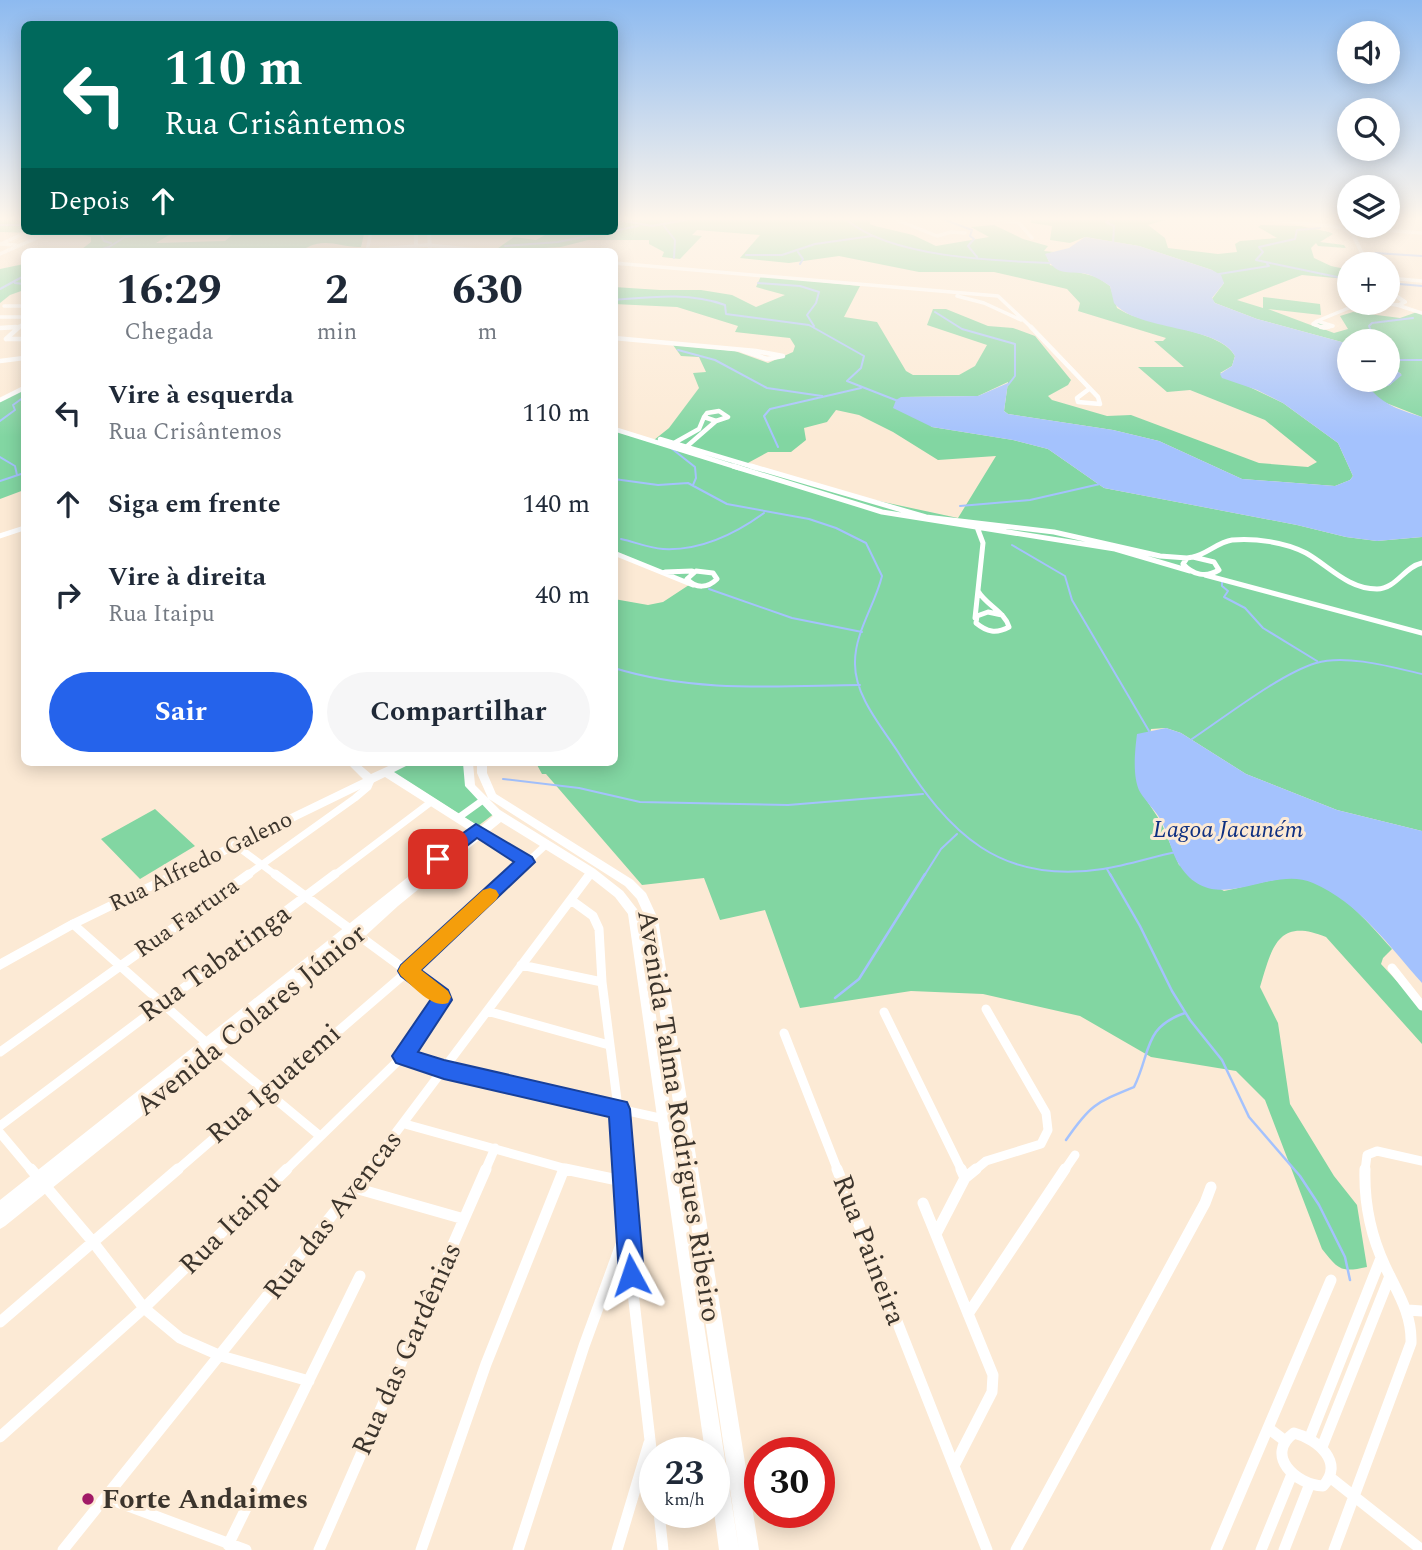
<!DOCTYPE html>
<html lang="pt">
<head>
<meta charset="utf-8">
<style>
  :root { --surface:#fff; --page:#f6f6f7; --text:#1f2937; --muted:#747a83; --accent:#2563eb }
  body { margin:0; font-family:Spectral,serif; background:var(--page); color:var(--text); height:100vh; display:flex; flex-direction:column; font-size:26px; white-space:nowrap }
  * { box-sizing:border-box; margin:0 }
  p { font-size:23px; color:var(--muted) }
  .icon { flex:none; width:38px; height:38px; fill:none; stroke:currentColor; stroke-width:2; stroke-linecap:round; stroke-linejoin:round }
  .map { position:relative; flex:1; overflow:hidden }
  .drawer { position:absolute; left:21px; top:248px; width:597px; height:518px; display:flex; flex-direction:column; background:var(--surface); border-radius:10px; box-shadow:0 4px 18px #0003 }
  .drawer>* { flex:none }
  .guide { position:absolute; left:21px; top:21px; width:597px; height:214px; border-radius:10px; box-shadow:0 4px 18px #0003; background:#00695c; color:#fff; overflow:hidden }
  .buttons { position:absolute; left:1337px; top:21px; display:grid; gap:14px }
  .buttons a { display:grid; place-items:center; width:63px; height:63px; border-radius:50%; background:var(--surface); box-shadow:0 4px 18px #0003; font-size:35px }
  .speed { position:absolute; left:639px; top:1437px; display:flex; gap:14px; font-size:35px; font-weight:700; text-align:center }
  .speed>* { display:grid; place-content:center; width:91px; height:91px; border-radius:50%; background:var(--surface); box-shadow:0 4px 18px #0003; line-height:1 }
  .speed small { font-size:18px; font-weight:400 }
  .speed .limit { border:10px solid #d22; background:#fff; color:#111 }
  .pin { position:absolute; display:grid; place-items:center; width:60px; height:60px; color:#fff; margin:-30px; border-radius:14px; box-shadow:0 4px 10px #0006 }
  .me { position:absolute; width:77px; margin:-38px; rotate:355deg; stroke-linejoin:round; filter:drop-shadow(0 0 5px #0008) }
  .turn { display:flex; align-items:center; gap:24px; height:147px; padding:0 28px; font-size:32px }
  .turn .icon { width:91px; height:91px; stroke-width:2.5 }
  .turn b { display:block; font-size:49px; line-height:60px }
  .then { display:flex; align-items:center; height:66px; padding:0 28px; background:#0003; gap:14px; font-size:26px }
  .eta { display:flex; justify-content:space-evenly; align-items:center; height:119px; text-align:center }
  .eta b { font-size:42px; font-weight:700; line-height:49px }
  .button { display:flex; gap:14px; margin-top:auto; padding:14px 28px }
  .button a { flex:1; height:80px; border-radius:42px; background:var(--accent); color:#fff; font-size:28px; font-weight:700; line-height:80px; text-align:center }
  .button a+a { background:var(--page); color:var(--text) }
  ul { padding:0; list-style:none }
  li { display:flex; align-items:center; gap:21px; height:91px; padding:0 28px }
  li div { flex:1 }
  li b { display:block; font-size:26px }
  li em { font-style:normal }
  .map>svg:first-child { display:block }
</style>
</head>
<body>
<div class="map">
<svg width="1422" height="1550" viewBox="0 0 1422 1550">
  <rect width="100%" height="100%" fill="#fcead5"/>
  <path fill="#82d6a2" fill-rule="evenodd" d="M 0,220 L 24,220 L 24,231 L 137,231 C 152,237 169,231 185,231 L 169,235 L 156,243 L 225,241 L 232,235 L 364,234 L 361,247 C 341,248 327,237 306,248 L 304,252 L 78,252 L 91,242 L 91,237 L 77,234 L 0,232 Z
    M 614,220 L 870,220 L 870,224 L 875,226 L 913,235 L 936,246 L 989,237 L 971,227 L 994,225 L 1023,239 L 1048,246 L 1044,251 L 1054,252 L 1046,254 L 1050,265 L 1097,277 L 1110,286 L 1117,308 L 1126,313 C 1152,325 1223,331 1235,356 L 1232,366 L 1220,373 L 1283,403 L 1338,443 L 1353,476 L 1350,480 L 1335,486 L 1242,479 L 1159,441 L 1113,430 L 1008,414 L 1004,411 L 1008,382 L 978,396 L 901,397 L 932,427 L 1013,440 L 1048,449 L 1104,488 L 1297,525 L 1346,537 L 1377,541 L 1422,537 L 1422,831 L 1337,810 L 1246,774 L 1181,733 L 1166,728 L 1151,729 L 1139,789 L 1161,822 L 1179,865 L 1224,891 C 1245,887 1267,880 1288,878 C 1331,875 1367,922 1392,949 L 1383,958 L 1381,964 L 1422,1008 L 1422,1044 L 1326,937 C 1277,917 1272,948 1260,987 L 1278,1023 L 1290,1104 L 1334,1176 L 1357,1205 L 1367,1267 C 1340,1273 1338,1269 1322,1249 L 1265,1100 L 1236,1071 L 1151,1057 L 1080,1016 L 983,994 L 911,991 L 800,1008 L 765,910 L 720,920 L 704,878 L 642,885 L 546,774 L 542,774 L 536,763 L 614,763 L 614,599 L 648,605 L 663,602 L 692,583 L 614,555 L 614,429 L 654,440 L 669,428 L 699,388 L 693,373 L 706,372 L 699,357 L 681,356 L 673,345 L 735,351 L 768,363 L 793,352 L 795,346 L 790,338 L 735,332 L 738,326 L 677,307 L 614,304 L 614,287 L 660,290 L 701,290 L 732,295 L 756,307 L 785,295 L 756,287 L 761,276 L 860,286 L 844,317 L 877,322 L 906,371 L 913,375 L 959,375 L 975,366 L 987,345 L 927,325 L 933,309 L 946,309 L 988,326 L 1013,328 L 1035,336 L 1071,380 L 1068,385 L 1048,396 L 1052,400 L 1107,416 L 1131,415 L 1259,463 L 1308,467 L 1317,462 L 1265,420 L 1190,390 L 1167,392 L 1138,367 L 1184,367 L 1154,341 L 1163,341 L 1166,338 L 1078,311 L 1080,303 L 1067,289 L 994,272 L 919,272 L 839,256 L 789,263 L 740,258 L 760,235 L 697,230 L 692,235 L 702,236 L 680,259 L 662,257 L 664,252 L 649,244 L 649,240 L 588,240 L 561,247 L 527,249 L 523,252 L 494,251 L 514,237 L 536,240 L 552,231 L 614,231 ZM 836,410 L 859,415 L 893,432 L 938,460 L 996,456 L 958,518 L 874,500 L 746,464 L 768,452 L 791,452 L 806,440 L 804,428 L 827,422 Z
    M 1031,220 L 1165,220 L 1148,225 L 1165,238 L 1168,248 L 1218,254 L 1237,252 L 1235,244 L 1240,241 L 1277,238 L 1258,227 L 1261,225 L 1300,226 L 1329,232 L 1333,234 L 1320,242 L 1344,245 L 1346,248 L 1318,246 L 1316,243 L 1311,248 L 1314,258 L 1331,266 L 1345,269 L 1346,279 L 1302,275 L 1237,300 L 1263,308 L 1263,297 L 1320,304 L 1321,315 L 1268,309 L 1316,327 L 1316,322 L 1329,323 L 1318,327 L 1334,333 L 1348,329 L 1340,316 L 1353,312 L 1400,318 L 1417,312 L 1422,314 L 1422,417 L 1381,401 L 1371,391 L 1390,385 L 1401,374 L 1388,363 L 1388,341 L 1349,341 L 1349,344 L 1257,319 L 1215,303 L 1212,299 L 1224,283 L 1212,270 L 1139,246 L 1085,237 L 1070,243 L 1050,240 L 1052,226 L 1031,223 Z
    M 24,264 L 24,290 L 10,295 L 0,303 L 0,269 Z
    M 24,389 L 24,490 L 0,499 L 0,401 Z
    M 409,763 L 466,763 L 466,776 L 495,813 L 478,826 L 393,772 Z
    M 155,809 L 195,846 L 140,879 L 101,839 Z"/>
  <path fill="#a4c2fd" d="M 1085,237 L 1139,246 L 1212,270 L 1221,275 L 1224,283 L 1212,298 L 1215,303 L 1257,319 L 1349,344 L 1349,380 L 1388,380 L 1388,363 L 1402,375 L 1390,385 L 1372,391 C 1386,406 1403,411 1422,417 L 1422,537 L 1377,541 L 1346,537 L 1297,525 L 1104,488 L 1048,449 L 1013,440 L 932,427 L 893,408 L 896,400 L 901,397 L 978,396 L 1008,383 L 1004,411 L 1008,414 L 1113,430 L 1159,441 L 1242,479 L 1335,486 L 1350,480 L 1353,476 L 1338,443 L 1283,403 L 1257,390 L 1222,378 L 1220,374 L 1232,366 L 1235,356 C 1220,325 1136,331 1114,303 L 1110,286 C 1101,280 1092,274 1080,273 C 1061,272 1054,273 1045,254 L 1069,248 Z
    M 1166,728 L 1181,733 L 1246,774 L 1337,810 L 1422,831 L 1422,983 C 1389,946 1359,903 1313,883 C 1269,864 1215,919 1180,866 C 1171,853 1169,836 1162,822 C 1156,811 1146,802 1140,792 C 1132,777 1135,750 1137,734 Z"/>
  <g fill="none" stroke-linecap="round" stroke-linejoin="round">
    <path stroke="#a4c2fd" stroke-width="2" d="M 619,220 L 652,226 L 686,220
      M 847,220 C 890,257 994,261 1050,263
      M 945,220 L 972,230 L 970,236 L 974,239 L 968,246 L 977,257
      M 1109,220 L 1106,222 L 1114,226 L 1113,244
      M 0,225 L 24,225
      M 664,226 L 675,240 L 674,258
      M 1320,228 L 1297,230 L 1295,239 L 1259,247 L 1263,252 L 1256,260 L 1337,277
      M 74,231 L 101,235 L 104,241 L 111,243
      M 505,246 L 558,242 L 638,226
      M 92,252 L 109,247 L 125,237 L 164,231
      M 798,252 L 803,259 L 800,264
      M 1375,253 L 1422,256
      M 746,255 L 782,255 L 815,244 L 872,236
      M 1219,274 L 1269,266 L 1267,264
      M 15,283 L 24,284
      M 758,283 L 800,286 L 819,292 L 816,303 L 807,315 L 814,326
      M 1388,283 L 1422,286
      M 0,289 L 24,276
      M 614,300 C 651,297 689,292 725,305 L 726,314 L 809,325 L 864,356 L 861,368 L 847,381 L 898,401
      M 935,312 L 962,329 L 1015,344 L 1015,376 L 1008,385
      M 1375,341 L 1369,326 L 1372,323 L 1413,318
      M 678,350 L 715,360 L 767,388 L 822,396
      M 1388,360 L 1422,360
      M 0,421 L 15,410 L 13,405 L 24,397
      M 778,447 L 764,416 L 770,409 L 861,388
      M 671,448 L 695,467 L 696,478 L 693,485
      M 0,457 L 15,466 L 17,475
      M 614,479 L 658,485 L 688,483 L 727,504 L 809,519 L 836,528 L 866,543 L 882,576 C 875,605 855,632 855,662 C 854,695 881,726 898,752 C 949,834 1000,885 1103,869 C 1128,865 1152,857 1176,852
      M 0,481 L 24,473
      M 960,506 L 1030,500 L 1100,484
      M 621,539 C 635,542 648,548 663,549 C 700,551 735,534 764,513
      M 1012,545 L 1065,576 L 1072,600 L 1149,731
      M 1222,582 L 1222,586 L 1228,591 L 1224,597 L 1245,608 L 1263,628 L 1317,661
      M 709,589 L 792,618 L 862,632
      M 614,668 C 695,693 777,686 860,685
      M 1192,739 C 1225,717 1280,674 1316,663 C 1346,654 1392,667 1422,674
      M 503,779 L 579,788 L 640,802 L 788,805 L 923,794
      M 1107,869 L 1111,876
      M 924,876 L 941,849 L 957,834"/>
    <path stroke="#a4c2fd" stroke-width="2.5" d="M 1110,874 L 1140,926 L 1172,991 L 1190,1020 L 1222,1060 L 1249,1117 L 1300,1176 L 1319,1205 L 1345,1257 L 1350,1280
      M 835,998 L 859,979 L 925,874
      M 1066,1140 C 1090,1105 1095,1103 1134,1087 C 1151,1053 1143,1027 1185,1013"/>
    <path stroke="#fff" stroke-width="3.5" d="M 897,220 L 937,236 L 951,232 L 965,233
      M 997,220 L 1018,222
      M 1270,220 L 1339,227
      M 1018,222 L 1032,238
      M 1371,229 L 1422,233
      M 3,243 L 18,236
      M 0,244 L 16,245
      M 380,249 L 428,245 L 497,252
      M 367,251 L 371,231
      M 0,254 L 39,237
      M 614,263 L 998,296 L 1033,329
      M 1388,278 L 1422,281
      M 957,296 L 984,303 L 1021,320
      M 1397,305 L 1422,313
      M 4,306 L 24,306
      M 0,317 L 24,317
      M 1317,321 L 1361,303 L 1376,303
      M 1317,321 L 1333,326 L 1324,328 L 1313,324 Z
      M 0,328 L 17,327
      M 17,329 L 24,323"/>
    <path stroke="#fff" stroke-width="4.5" d="M 1031,327 L 1098,397 L 1100,404 L 1078,402 L 1077,398 L 1089,389
      M 1321,327 L 1328,327
      M 0,328 L 16,327
      M 614,338 L 756,351 L 783,356 L 767,359 L 741,350
      M 6,339 L 19,327
      M 6,339 L 24,339
      M 0,361 L 24,358
      M 0,400 L 24,388
      M 719,411 L 728,417 L 716,421 L 704,417 L 707,413 Z
      M 614,429 L 739,468
      M 660,439 L 757,468
      M 674,443 L 699,429 L 704,417
      M 685,448 L 716,421"/>
    <path stroke="#fff" stroke-width="5" d="M 733,466 L 882,512 L 1115,549 L 1190,571
      M 751,466 L 926,517 L 1054,532 L 1160,556 L 1187,558
      M 0,536 L 24,528
      M 614,553 L 693,585
      M 1193,557 C 1207,554 1218,542 1232,540 C 1255,538 1285,542 1306,553 C 1329,566 1348,589 1377,589 C 1396,589 1404,567 1422,563
      M 1193,557 L 1214,562 L 1219,570 C 1206,578 1193,575 1183,564 L 1187,558 Z
      M 696,571 L 713,573 L 717,579 C 708,588 696,589 687,579 Z
      M 665,572 L 692,571
      M 1205,575 L 1422,633
      M 978,591 C 986,605 1005,612 1009,627 C 996,634 987,632 976,623 L 977,616 L 988,612 L 1002,615
      M 975,618 L 983,543 L 977,527"/>
    <path stroke="#fff" stroke-width="7" d="M 458,818 L 483,800
      M 482,833 L 526,862
      M 234,844 L 277,876
      M 246,876 L 355,798 L 368,787 L 371,780
      M 333,876 L 431,802
      M 512,876 L 547,844
      M 588,876 L 591,872"/>
    <path stroke="#fff" stroke-width="9" d="M 275,874 L 441,996 L 442,1000 L 403,1056 L 285,1171
      M 571,900 L 593,916 L 599,929 L 602,982 L 626,1171
      M 73,924 L 208,1044
      M 521,965 L 602,982
      M 1392,968 L 1422,1006
      M 487,1011 L 609,1045
      M 884,1012 L 962,1171
      M 784,1033 L 838,1171
      M 216,1050 L 320,1136
      M 0,1052 L 249,874
      M 403,1056 L 444,1070 L 664,1119
      M 405,1124 L 574,1171
      M 0,1126 L 335,874
      M 0,1133 L 32,1171
      M 176,1171 L 408,971 L 514,874
      M 367,1171 L 590,874
      M 485,1171 L 495,1148
      M 974,1171 L 986,1161 L 1041,1144 L 1048,1130 L 1046,1113 L 986,1009
      M 1064,1171 L 1075,1155
      M 1365,1171 L 1367,1155 L 1377,1151 L 1422,1161"/>
    <path stroke="#fff" stroke-width="11" d="M 31,1169 L 93,1242 L 144,1308 L 180,1338 L 221,1356 L 309,1381
      M 565,1169 L 627,1182
      M 625,1169 L 631,1275 L 654,1475
      M 837,1169 L 987,1550
      M 965,1178 L 976,1169
      M 355,1188 L 464,1219
      M 923,1203 L 993,1375 L 992,1392 L 954,1466
      M 936,1234 L 965,1178 L 961,1169
      M 1408,1310 L 1422,1311
      M 968,1314 L 1065,1169
      M 0,1322 L 178,1169
      M 1268,1428 L 1284,1440
      M 1294,1433 C 1318,1439 1345,1463 1323,1486 C 1296,1485 1264,1455 1294,1433 Z
      M 0,1437 L 144,1308 L 287,1169
      M 1310,1437 L 1381,1258
      M 1322,1447 L 1390,1276
      M 1331,1478 L 1422,1550
      M 107,1498 L 246,1550
      M 659,1512 L 663,1550
      M 228,1545 L 360,1276
      M 63,1550 L 369,1169
      M 319,1550 L 486,1169
      M 421,1550 L 486,1364 L 564,1169
      M 518,1550 L 584,1346 L 626,1231
      M 617,1550 L 649,1443
      M 1016,1550 L 1205,1203 L 1211,1187
      M 1216,1550 L 1331,1280
      M 1261,1550 L 1292,1474
      M 1284,1550 L 1309,1486
      M 1334,1550 L 1411,1343 C 1412,1313 1397,1292 1385,1266 C 1371,1236 1364,1202 1365,1169"/>
    <path fill="#fff" fill-rule="evenodd" d="M 1345,220 L 1349,221 L 1341,226 L 1346,229 L 1366,229 L 1364,226 L 1368,226 L 1372,230 L 1350,231 L 1356,236 L 1369,264 L 1365,264 L 1352,237 L 1336,226 Z
      M 414,231 L 418,231 L 418,252 L 414,252 Z
      M 427,231 L 431,231 L 432,252 L 428,252 Z
      M 1388,288 L 1407,301 L 1407,303 L 1399,307 L 1371,304 L 1371,303 L 1398,303 L 1401,302 L 1388,292 Z
      M 347,763 L 358,763 L 371,774 L 395,763 L 409,763 L 408,765 L 394,772 L 480,827 L 493,816 L 465,786 L 463,763 L 473,763 L 475,785 L 488,798 L 477,773 L 477,763 L 487,763 L 487,773 L 496,794 L 633,880 L 646,893 L 658,919 L 759,1550 L 739,1550 L 646,919 L 637,899 L 625,886 L 489,799 L 500,810 L 595,869 L 623,891 L 640,913 L 739,1550 L 719,1550 L 714,1512 L 714,1452 L 705,1452 L 628,914 L 615,897 L 587,875 L 501,822 L 398,906 L 363,938 L 5,1226 L 0,1229 L 0,1200 L 408,877 L 412,876 L 417,878 L 473,833 L 385,777 L 77,927 L 0,970 L 0,959 L 69,921 L 363,779 Z"/>
  </g>
  <linearGradient id="sky" x2="0" y2="1"><stop stop-color="#8dbaf0"/><stop offset="0.5" stop-color="#fef6ec"/><stop offset="1" stop-color="#fef6ec" stop-opacity="0"/></linearGradient>
  <rect width="1422" height="437" fill="url(#sky)"/>
  <path fill="#2563eb" stroke="#184099" stroke-width="2" d="M 476,824 L 532,857 L 535,862 L 421,970 L 448,990 L 452,1000 L 418,1052 L 444,1060 L 627,1102 L 630,1109 L 644,1275 L 640,1284 L 631,1287 L 623,1284 L 619,1275 L 609,1117 L 444,1079 L 396,1063 L 392,1056 L 431,999 L 401,976 L 398,971 L 401,965 L 514,862 L 477,838 L 444,864 L 432,864 L 430,859 L 432,855 Z"/>
  <path fill="#f59e0b" d="M 490,888 L 496,890 L 499,895 L 496,900 L 421,970 L 448,991 L 451,997 L 448,1003 C 432,1009 413,986 401,976 L 398,971 L 401,965 L 483,890 Z"/>
  <circle fill="#a11a66" stroke="#fcead5" stroke-width="2.5" cx="88" cy="1499" r="7"/>
  <g text-anchor="middle" dominant-baseline="central" stroke-width="6" stroke-linejoin="round" paint-order="stroke">
    <g font-size="23" fill="#3b342c" stroke="#fcead5">
      <text transform="translate(201 862) rotate(-26)">Rua Alfredo Galeno</text>
      <text transform="translate(187 918) rotate(-35)">Rua Fartura</text>
    </g>
    <g font-size="24" font-style="italic" fill="#0f3081" stroke="#fcead5">
      <text x="1228" y="830">Lagoa Jacuném</text>
    </g>
    <g font-size="28" fill="#3b342c" stroke="#fcead5">
      <text transform="translate(215 963) rotate(-36)">Rua Tabatinga</text>
      <text transform="translate(251 1020) rotate(-39)">Avenida Colares Júnior</text>
      <text transform="translate(274 1084) rotate(-41)">Rua Iguatemi</text>
      <text transform="translate(679 1116) rotate(81)">Avenida Talma Rodrigues Ribeiro</text>
      <text transform="translate(333 1215) rotate(-52)">Rua das Avencas</text>
      <text transform="translate(230 1224) rotate(-45)">Rua Itaipu</text>
      <text transform="translate(869 1250) rotate(69)">Rua Paineira</text>
      <text transform="translate(407 1349) rotate(-66)">Rua das Gardênias</text>
    </g>
    <g font-size="28" font-weight="bold" fill="#3b342c" stroke="#fcead5" text-anchor="start">
      <text x="102" y="1499">Forte Andaimes</text>
    </g>
  </g>
</svg>
<div class="buttons">
<a><svg class="icon" aria-label="sound" viewBox="0 0 24 24"><path d="M4 9h4l5-4v14l-5-4H4zM17 9q2 3 0 6"/></svg></a>
<a><svg class="icon" aria-label="search" viewBox="0 0 24 24"><circle cx="10" cy="10" r="6"/><path d="M15 15l6 6"/></svg></a>
<a><svg class="icon" aria-label="layers" viewBox="0 0 24 24"><path d="M12 4l9 5-9 5-9-5zM3 14l9 5 9-5"/></svg></a>
<a>+</a>
<a>−</a>
</div>
<div class="speed"><div>23<small>km/h</small></div><div class="limit">30</div></div>
<div class="pin" style="left:438px;top:859px;background:#d93025"><svg class="icon" aria-label="arrive" viewBox="0 0 24 24"><path d="M6 21V4h12l-3 4 3 4H6"/></svg></div>
<svg class="me" style="left:631px;top:1275px" viewBox="-20 -20 40 40"><path d="M0-17L14 15 0 8-14 15z" fill="#2563eb" stroke="#fff" stroke-width="4"/></svg>
<div class="guide">
<div class="turn"><svg class="icon" aria-label="left" viewBox="0 0 24 24"><path d="M17 20v-9H6M10 6l-5 5 5 5"/></svg><div><b>110 m</b>Rua Crisântemos</div></div>
<div class="then">Depois<svg class="icon" aria-label="ahead" viewBox="0 0 24 24"><path d="M12 20V5M6 11l6-6 6 6"/></svg></div>
</div>
<section class="drawer">
<div class="eta">
<div><b>16:29</b><p>Chegada</p></div>
<div><b>2</b><p>min</p></div>
<div><b>630</b><p>m</p></div>
</div>
<ul>
<li><svg class="icon" aria-label="left" viewBox="0 0 24 24"><path d="M17 20v-9H6M10 6l-5 5 5 5"/></svg><div><b>Vire à esquerda</b><p>Rua Crisântemos</p></div><em>110 m</em></li>
<li><svg class="icon" aria-label="ahead" viewBox="0 0 24 24"><path d="M12 20V5M6 11l6-6 6 6"/></svg><div><b>Siga em frente</b></div><em>140 m</em></li>
<li><svg class="icon" aria-label="right" viewBox="0 0 24 24"><path d="M7 20v-9h11M14 6l5 5-5 5"/></svg><div><b>Vire à direita</b><p>Rua Itaipu</p></div><em>40 m</em></li>
</ul>
<div class="button"><a>Sair</a><a>Compartilhar</a></div>
</section>
</div>
</body>
</html>
